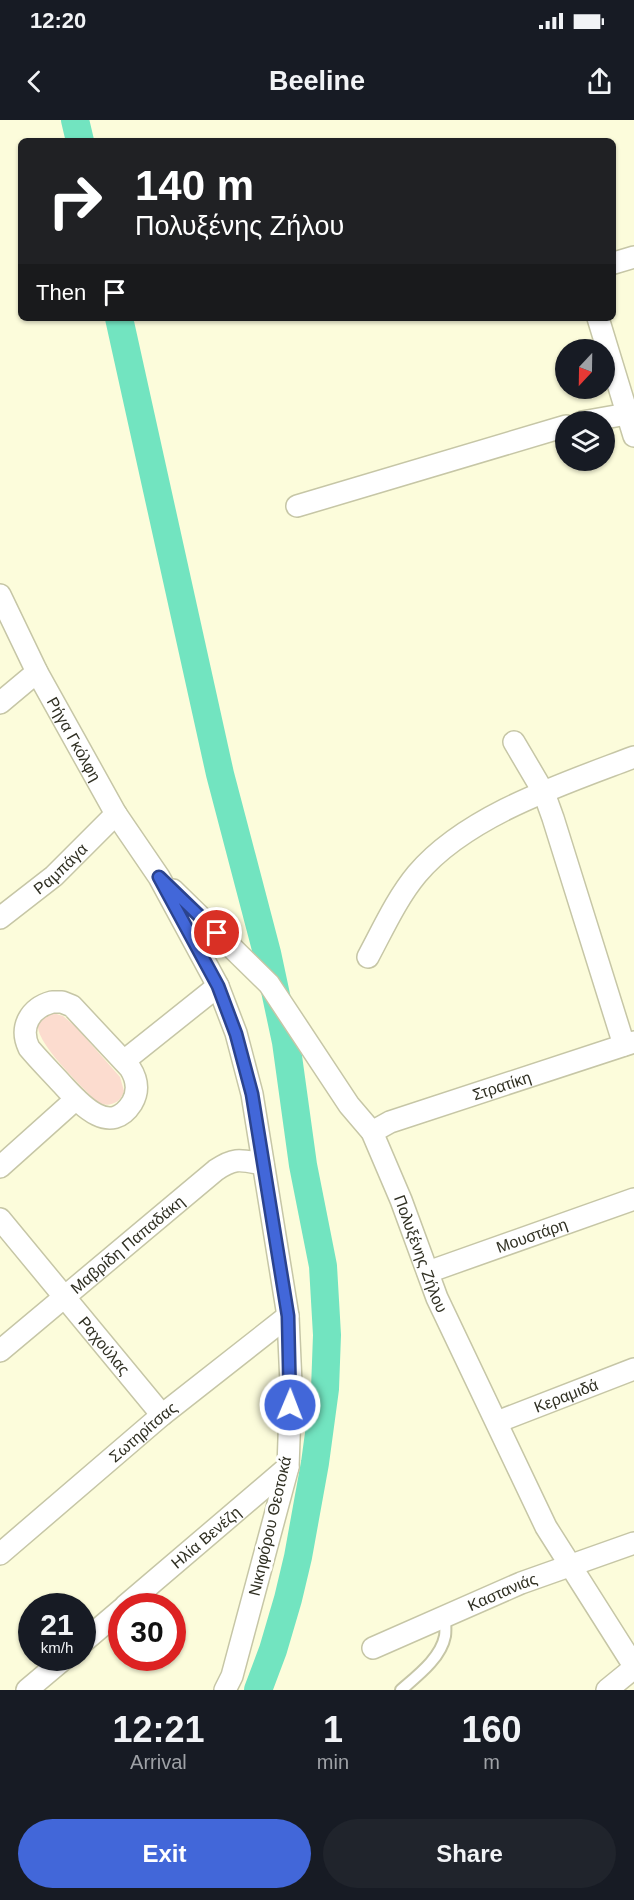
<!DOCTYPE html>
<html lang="en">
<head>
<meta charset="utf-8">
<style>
  :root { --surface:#171b24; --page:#20242c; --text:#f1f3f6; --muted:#9ea1a6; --accent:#4267d9 }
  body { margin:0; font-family:Arial,sans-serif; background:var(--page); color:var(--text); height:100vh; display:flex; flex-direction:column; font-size:22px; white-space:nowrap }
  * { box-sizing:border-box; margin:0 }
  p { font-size:20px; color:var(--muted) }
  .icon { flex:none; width:33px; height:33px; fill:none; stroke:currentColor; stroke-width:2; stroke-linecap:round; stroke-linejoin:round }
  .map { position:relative; height:1570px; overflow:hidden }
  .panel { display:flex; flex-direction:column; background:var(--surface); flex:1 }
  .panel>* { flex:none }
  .hud { position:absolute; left:18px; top:18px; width:598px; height:183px; border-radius:9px; box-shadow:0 2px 4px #0004; background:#202124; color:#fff; overflow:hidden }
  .needle { width:39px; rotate:202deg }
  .controls { position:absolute; left:555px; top:219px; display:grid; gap:12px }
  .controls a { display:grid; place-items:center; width:60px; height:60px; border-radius:50%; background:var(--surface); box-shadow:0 2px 4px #0004; font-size:30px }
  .speed { position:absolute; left:18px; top:1473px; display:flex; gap:12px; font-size:30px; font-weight:700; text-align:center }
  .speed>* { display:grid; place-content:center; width:78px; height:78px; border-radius:50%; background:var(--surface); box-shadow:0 2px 4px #0004; line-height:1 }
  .speed small { font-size:15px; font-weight:400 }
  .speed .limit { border:9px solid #d22; background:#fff; color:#111 }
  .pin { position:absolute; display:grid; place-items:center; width:51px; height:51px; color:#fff; margin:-26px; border:3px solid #fff; border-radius:50%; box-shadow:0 2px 6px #0007 }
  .me { position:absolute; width:66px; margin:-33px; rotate:1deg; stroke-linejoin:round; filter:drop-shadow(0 0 4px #0008) }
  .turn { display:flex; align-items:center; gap:21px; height:126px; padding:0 18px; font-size:27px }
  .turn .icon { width:78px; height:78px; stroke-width:2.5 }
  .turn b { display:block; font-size:42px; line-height:51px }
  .then { display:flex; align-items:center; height:57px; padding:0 18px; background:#0003; gap:12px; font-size:22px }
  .eta { display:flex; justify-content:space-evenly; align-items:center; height:102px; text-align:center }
  .eta b { font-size:36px; font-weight:700; line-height:42px }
  .action { display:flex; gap:12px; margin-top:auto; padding:12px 18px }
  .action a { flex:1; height:69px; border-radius:36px; background:var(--accent); color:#fff; font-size:24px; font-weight:700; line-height:69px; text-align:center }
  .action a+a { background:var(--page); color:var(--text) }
  .status { display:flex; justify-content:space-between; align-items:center; height:42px; padding:0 30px; background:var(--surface); direction:ltr }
  .status svg { height:16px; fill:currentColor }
  header { display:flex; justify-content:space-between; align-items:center; height:78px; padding:0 18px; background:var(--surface); font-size:27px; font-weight:700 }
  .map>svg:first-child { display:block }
</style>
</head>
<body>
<div class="status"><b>12:20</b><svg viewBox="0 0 49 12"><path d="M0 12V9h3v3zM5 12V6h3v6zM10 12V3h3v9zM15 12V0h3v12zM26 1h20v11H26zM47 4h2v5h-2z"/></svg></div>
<header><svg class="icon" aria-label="back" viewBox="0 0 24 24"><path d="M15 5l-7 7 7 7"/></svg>Beeline<svg class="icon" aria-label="share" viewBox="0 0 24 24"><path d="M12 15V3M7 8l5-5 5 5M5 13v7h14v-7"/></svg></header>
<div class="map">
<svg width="634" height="1570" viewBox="0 0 634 1570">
  <rect width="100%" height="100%" fill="#fcfcdb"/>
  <path fill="#fcdccf" d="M 50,892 L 63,896 L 76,907 L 120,957 L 124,971 C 120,984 109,987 98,983 C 86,970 29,918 39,901 C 41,898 47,894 50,892 Z"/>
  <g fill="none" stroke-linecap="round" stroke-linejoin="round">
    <path stroke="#72e4c0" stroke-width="28" d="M 75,0 L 80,21
      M 119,198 L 220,654 L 267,833 L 286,922 L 303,1045 L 323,1146 L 327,1215 L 325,1269 L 315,1343 L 298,1437 L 288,1479 L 273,1530 L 258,1570"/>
    <g stroke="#c6c6a6" stroke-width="14">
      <path id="lane" d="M 401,1570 C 417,1556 441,1538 445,1516 C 446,1510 445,1503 445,1497"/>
    </g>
    <g stroke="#c6c6a6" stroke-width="24">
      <g id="street">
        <path d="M 614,143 L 634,137"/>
        <path d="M 598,198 L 634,316"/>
        <path d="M 582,302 L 627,294 L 634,290"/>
        <path d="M 297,386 L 566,306"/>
        <path id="s1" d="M 0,475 L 37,552 L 116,694 L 159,757 L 218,866 L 236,913 L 252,974 L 288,1196 L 291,1264 L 288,1347 L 232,1556 L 225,1570"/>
        <path d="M 0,583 L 37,552"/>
        <path d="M 514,622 L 544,673 L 553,698 L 624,925"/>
        <path id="s2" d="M 173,770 L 269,864 L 349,985 L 372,1012 L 401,1080 L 437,1178 L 546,1407 L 634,1546"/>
        <path id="s3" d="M 0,798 L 54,756 L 116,694"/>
        <path d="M 368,837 C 383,809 397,778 417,754 C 467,695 563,664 634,637"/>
        <path d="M 52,882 L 62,882 L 72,886 L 130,948 C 137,959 139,971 132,983 C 109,1019 78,981 61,963 C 50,951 39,940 29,928 C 19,907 30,888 52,882 Z"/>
        <path d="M 124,941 L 218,866"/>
        <path id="s4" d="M 372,1012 L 390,1002 L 634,922"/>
        <path d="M 0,1047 L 76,979"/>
        <path id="s5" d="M 0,1099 L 162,1295"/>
        <path id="s6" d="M 428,1152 L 634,1079"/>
        <path id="s7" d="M 0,1231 L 216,1050 C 235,1037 241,1040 263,1044"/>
        <path id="s8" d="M 497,1302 L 634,1249"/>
        <path id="s9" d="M 0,1434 L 162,1295 L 288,1196"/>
        <path id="s10" d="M 125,1486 L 288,1347"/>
        <path d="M 82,1523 L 122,1489"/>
        <path id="s11" d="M 373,1528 L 521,1463 L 634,1423"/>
        <path d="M 27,1570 L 65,1538"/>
        <path d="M 607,1570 L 634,1548"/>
      </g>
    </g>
    <use href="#lane" stroke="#fff" stroke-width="10"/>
    <use href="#street" stroke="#fff" stroke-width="21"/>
  </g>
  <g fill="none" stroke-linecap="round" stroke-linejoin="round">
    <g stroke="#2b438d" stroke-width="15">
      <path id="route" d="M 217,813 L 159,757 L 218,866 L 236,914 L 252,974 L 288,1196 L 290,1285"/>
    </g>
    <use href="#route" stroke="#4267d9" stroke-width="10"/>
  </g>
  <g text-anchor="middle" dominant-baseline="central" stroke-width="6" stroke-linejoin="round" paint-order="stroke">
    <g font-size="16" fill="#303023" stroke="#fff">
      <text stroke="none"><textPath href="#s1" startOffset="162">Ρήγα Γκόλφη</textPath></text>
      <text stroke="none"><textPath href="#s3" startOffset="78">Ραμπάγα</textPath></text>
      <text stroke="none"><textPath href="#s4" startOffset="138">Στρατίκη</textPath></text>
      <text stroke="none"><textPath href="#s6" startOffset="110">Μουστάρη</textPath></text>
      <text stroke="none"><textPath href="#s7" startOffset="166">Μαβρίδη Παπαδάκη</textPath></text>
      <text stroke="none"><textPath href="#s2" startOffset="446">Πολυξένης Ζήλου</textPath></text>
      <text stroke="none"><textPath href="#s5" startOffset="164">Ραχούλας</textPath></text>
      <text stroke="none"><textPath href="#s8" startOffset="74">Κεραμιδά</textPath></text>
      <text stroke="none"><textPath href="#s9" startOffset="188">Σωτηρίτσας</textPath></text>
      <text transform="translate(270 1406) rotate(-77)">Νικηφόρου Θεοτοκά</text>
      <text stroke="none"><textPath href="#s10" startOffset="106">Ηλία Βενέζη</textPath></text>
      <text stroke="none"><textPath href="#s11" startOffset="141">Καστανιάς</textPath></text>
    </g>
  </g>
</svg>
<div class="controls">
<a><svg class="needle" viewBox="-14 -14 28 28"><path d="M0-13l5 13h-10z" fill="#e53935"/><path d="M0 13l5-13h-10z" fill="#9ea1a6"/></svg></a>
<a><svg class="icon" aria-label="layers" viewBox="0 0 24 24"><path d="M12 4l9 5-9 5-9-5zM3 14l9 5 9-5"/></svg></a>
</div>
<div class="speed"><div>21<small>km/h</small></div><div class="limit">30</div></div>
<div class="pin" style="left:217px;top:813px;background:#d93025"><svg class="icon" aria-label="arrive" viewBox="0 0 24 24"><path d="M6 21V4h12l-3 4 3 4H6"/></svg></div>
<svg class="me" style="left:290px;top:1285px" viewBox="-20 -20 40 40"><circle r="17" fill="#4267d9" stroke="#fff" stroke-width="3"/><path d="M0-11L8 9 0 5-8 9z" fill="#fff"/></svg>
<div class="hud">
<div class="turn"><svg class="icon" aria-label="right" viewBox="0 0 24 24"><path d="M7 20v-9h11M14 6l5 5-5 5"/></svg><div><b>140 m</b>Πολυξένης Ζήλου</div></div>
<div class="then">Then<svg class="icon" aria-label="arrive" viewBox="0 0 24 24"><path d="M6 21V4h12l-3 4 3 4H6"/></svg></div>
</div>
</div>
<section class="panel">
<div class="eta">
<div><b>12:21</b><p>Arrival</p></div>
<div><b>1</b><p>min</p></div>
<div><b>160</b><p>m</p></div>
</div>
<div class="action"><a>Exit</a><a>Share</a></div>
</section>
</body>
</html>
